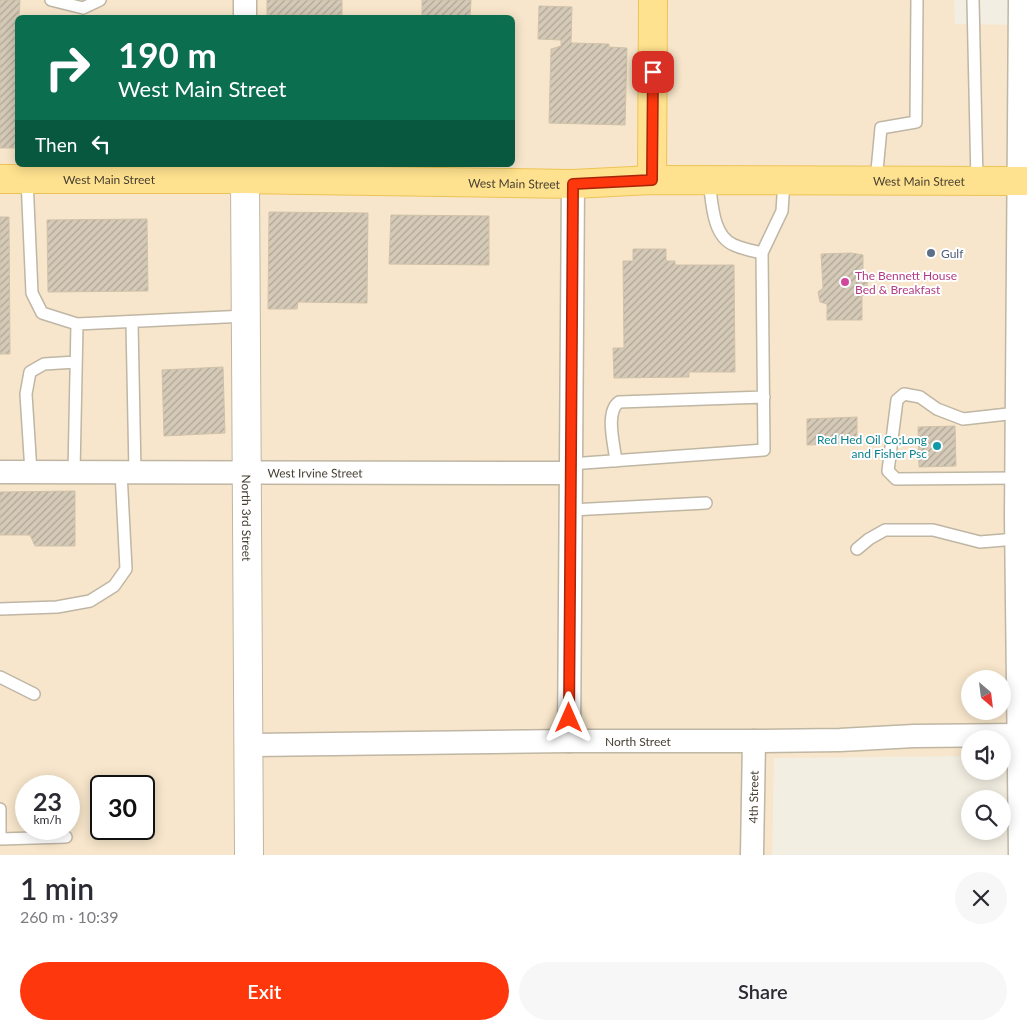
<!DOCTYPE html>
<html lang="en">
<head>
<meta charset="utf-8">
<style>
  :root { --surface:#fff; --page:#f7f7f7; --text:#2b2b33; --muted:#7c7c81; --accent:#ff370d }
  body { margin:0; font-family:Lato,sans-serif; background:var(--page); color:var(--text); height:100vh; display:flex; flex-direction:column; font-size:19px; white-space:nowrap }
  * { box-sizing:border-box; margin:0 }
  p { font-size:16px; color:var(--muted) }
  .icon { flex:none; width:28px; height:28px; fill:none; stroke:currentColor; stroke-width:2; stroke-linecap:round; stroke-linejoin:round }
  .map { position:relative; height:855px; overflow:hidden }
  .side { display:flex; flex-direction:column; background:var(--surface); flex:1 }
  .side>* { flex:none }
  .guide { position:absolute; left:15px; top:15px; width:500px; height:152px; border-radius:8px; box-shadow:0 2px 12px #0003; background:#0b6e4f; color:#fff; overflow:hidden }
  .needle { width:32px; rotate:152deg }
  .tools { position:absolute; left:961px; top:670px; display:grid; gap:10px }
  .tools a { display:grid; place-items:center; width:50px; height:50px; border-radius:50%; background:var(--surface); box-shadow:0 2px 12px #0003; font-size:25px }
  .speed { position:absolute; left:15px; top:775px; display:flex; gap:10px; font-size:25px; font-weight:700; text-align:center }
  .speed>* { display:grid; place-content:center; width:65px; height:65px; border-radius:50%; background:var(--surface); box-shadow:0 2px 12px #0003; line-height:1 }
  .speed small { font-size:12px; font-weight:400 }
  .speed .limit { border:2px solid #111; border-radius:8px; background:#fff; color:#111 }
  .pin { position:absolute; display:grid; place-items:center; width:42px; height:42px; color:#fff; margin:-21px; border-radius:10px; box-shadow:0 2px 8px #0006 }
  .me { position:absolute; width:55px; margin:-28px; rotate:0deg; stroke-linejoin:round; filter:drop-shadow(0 0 4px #0008) }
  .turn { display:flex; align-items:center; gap:18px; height:105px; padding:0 20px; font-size:22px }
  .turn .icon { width:65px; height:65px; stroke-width:2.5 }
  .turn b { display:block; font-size:35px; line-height:42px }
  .then { display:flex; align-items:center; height:48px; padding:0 20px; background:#0003; gap:10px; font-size:19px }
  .round { display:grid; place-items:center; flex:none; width:52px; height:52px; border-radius:26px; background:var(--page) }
  .summary { display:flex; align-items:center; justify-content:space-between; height:85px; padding:0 20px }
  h1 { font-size:30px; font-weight:600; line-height:38px }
  .cta { display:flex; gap:10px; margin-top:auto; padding:10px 20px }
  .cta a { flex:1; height:58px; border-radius:30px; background:var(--accent); color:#fff; font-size:20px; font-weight:600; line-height:58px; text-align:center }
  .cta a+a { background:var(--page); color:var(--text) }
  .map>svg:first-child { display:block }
</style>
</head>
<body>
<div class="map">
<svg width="1027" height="855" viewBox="0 0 1027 855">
  <defs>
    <pattern id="building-hatch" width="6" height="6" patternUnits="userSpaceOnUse" patternTransform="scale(1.25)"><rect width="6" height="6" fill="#d5cab7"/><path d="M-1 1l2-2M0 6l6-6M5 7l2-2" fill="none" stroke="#afa595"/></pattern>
  </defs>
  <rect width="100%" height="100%" fill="#f3eee2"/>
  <path fill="#f7e6cb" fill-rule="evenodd" d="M 0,0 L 954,0 L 955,24 L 1027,25 L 1027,755 L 1003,756 L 1002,739 L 970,739 L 970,756 L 774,758 L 772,855 L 0,855 ZM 18,18 L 512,18 L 512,165 L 18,165 ZM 970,679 L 1002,679 L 1002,711 L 970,711 ZM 26,786 L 69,786 L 69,829 L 26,829 ZM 101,786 L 144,786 L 144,829 L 101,829 Z"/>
  <path fill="url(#building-hatch)" stroke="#d0c2aa" d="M 0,0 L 20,0 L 19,18 L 18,18 L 18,148 L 0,148 Z
    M 267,0 L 342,0 L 342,15 L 267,15 Z
    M 422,0 L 471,0 L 470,18 L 422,18 Z
    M 539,6 L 572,7 L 571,43 L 609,44 L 609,47 L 627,48 L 625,125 L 549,123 L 551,49 L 561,46 L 561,40 L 538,39 Z
    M 269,212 L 368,213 L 367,303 L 298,302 L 297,309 L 268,309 Z
    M 391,215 L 489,216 L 489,265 L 389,264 Z
    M 0,217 L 9,217 L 10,354 L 0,354 Z
    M 147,219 L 148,291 L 48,292 L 47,220 Z
    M 633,249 L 666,249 L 666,261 L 675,261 L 675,265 L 734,265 L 735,372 L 689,372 L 689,377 L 614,378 L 613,348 L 624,348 L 623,261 L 633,261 Z
    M 851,253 L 863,255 L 863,277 L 868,276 L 866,295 L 862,295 L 862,320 L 827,320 L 827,304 L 820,302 L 818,292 L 823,288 L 821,254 Z
    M 223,367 L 225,433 L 164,436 L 162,370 Z
    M 857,417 L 857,443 L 807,445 L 807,419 Z
    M 955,426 L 956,466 L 919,467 L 918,427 Z
    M 75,491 L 75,546 L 35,546 L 30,535 L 0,535 L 0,492 Z"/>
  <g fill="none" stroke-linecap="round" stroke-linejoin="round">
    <g stroke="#bfb6a4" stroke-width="14">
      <path id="service" d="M 51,0 L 83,8 L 100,0
        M 973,0 L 977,181
        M 27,179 L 32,293 L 42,313 L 77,324 L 246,316
        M 709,181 C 712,201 712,236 734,245 C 743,249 753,251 762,253
        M 876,181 L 881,128 L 916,122 L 917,0
        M 132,323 L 135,472
        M 616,461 C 614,444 605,412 619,402 L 764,397
        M 570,464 L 764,450 L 762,253 L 782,211 L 784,181
        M 31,472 L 26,394 L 30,372 L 44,364 L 76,362
        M 74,472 L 77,324
        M 1016,478 L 896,479 L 888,471 L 897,400 L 904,394 L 920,397 L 937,409 L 963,419 L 1017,413
        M 571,510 L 706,503
        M 857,549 L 869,539 L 885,530 L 933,530 L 980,542 L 1016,539
        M 0,609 L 57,607 L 90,601 L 114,586 L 126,569 L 121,472
        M 0,677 L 34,694
        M 0,809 L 0,837
        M 0,839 L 66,837"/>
    </g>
    <g stroke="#bfb6a4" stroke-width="25">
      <g id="minor">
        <path d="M 245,0 L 245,18"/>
        <path d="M 1020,0 L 1016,517 L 1020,855"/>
        <path id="s1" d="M 0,472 L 570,473"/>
        <path d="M 569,741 L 573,184"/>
        <path id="s2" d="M 248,745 L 569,741 L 754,741 L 840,740 L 914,736 L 1027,735"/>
        <path id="s3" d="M 752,855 L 754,741"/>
      </g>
    </g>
    <g stroke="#bfb6a4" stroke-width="30">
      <g id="tertiary">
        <path id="s4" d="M 245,179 L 249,855"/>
      </g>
    </g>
    <g stroke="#edc356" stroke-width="30">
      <g id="primary">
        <path id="s5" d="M 0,179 L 245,179 L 573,184 L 652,180 L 1027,181"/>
        <path d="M 652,180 L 653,0"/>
      </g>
    </g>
    <use href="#service" stroke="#fff" stroke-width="11"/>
    <use href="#minor" stroke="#fff" stroke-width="22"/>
    <use href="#tertiary" stroke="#fff" stroke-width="28"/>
    <use href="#primary" stroke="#ffe28f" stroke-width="28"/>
  </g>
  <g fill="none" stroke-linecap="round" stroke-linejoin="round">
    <g stroke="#a62408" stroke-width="12">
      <path id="route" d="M 569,718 L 573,184 L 652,180 L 653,72"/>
    </g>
    <use href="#route" stroke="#ff370d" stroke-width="9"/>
  </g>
  <circle fill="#5c6f8a" stroke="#fff" stroke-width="2" cx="931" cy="253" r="5"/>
  <circle fill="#d1479c" stroke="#fff" stroke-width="2" cx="845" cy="282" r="5"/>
  <circle fill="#0f9aa8" stroke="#fff" stroke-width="2" cx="937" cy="446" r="5"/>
  <g text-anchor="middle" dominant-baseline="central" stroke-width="4" stroke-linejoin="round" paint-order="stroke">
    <g font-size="12" fill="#453e32" stroke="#fff">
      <text stroke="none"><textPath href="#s5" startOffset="109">West Main Street</textPath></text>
      <text stroke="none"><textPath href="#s5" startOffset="919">West Main Street</textPath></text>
      <text stroke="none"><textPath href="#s5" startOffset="514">West Main Street</textPath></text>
      <text stroke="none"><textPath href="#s1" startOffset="315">West Irvine Street</textPath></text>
      <text stroke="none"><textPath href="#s4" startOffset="339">North 3rd Street</textPath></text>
      <text stroke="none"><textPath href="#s2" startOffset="390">North Street</textPath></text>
      <text stroke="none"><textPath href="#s3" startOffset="58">4th Street</textPath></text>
    </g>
    <g font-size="12" fill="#4e5e75" stroke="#fff" text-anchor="start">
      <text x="941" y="253">Gulf</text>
    </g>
    <g font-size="12" fill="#b23c85" stroke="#fff" text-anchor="start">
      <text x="855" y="275">The Bennett House<tspan x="855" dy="14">Bed &amp; Breakfast</tspan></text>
    </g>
    <g font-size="12" fill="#0d838f" stroke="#fff" text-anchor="end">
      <text x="927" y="439">Red Hed Oil Co;Long<tspan x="927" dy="14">and Fisher Psc</tspan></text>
    </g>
  </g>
</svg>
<div class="tools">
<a><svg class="needle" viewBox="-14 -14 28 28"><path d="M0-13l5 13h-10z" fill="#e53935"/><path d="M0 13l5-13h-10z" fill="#7c7c81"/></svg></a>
<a><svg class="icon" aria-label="sound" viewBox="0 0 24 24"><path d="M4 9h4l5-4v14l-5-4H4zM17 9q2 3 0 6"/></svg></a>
<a><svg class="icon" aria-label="search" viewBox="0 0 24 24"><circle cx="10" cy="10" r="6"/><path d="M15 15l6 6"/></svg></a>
</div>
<div class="speed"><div>23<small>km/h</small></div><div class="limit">30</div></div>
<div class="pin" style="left:653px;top:72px;background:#d93025"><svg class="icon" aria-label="arrive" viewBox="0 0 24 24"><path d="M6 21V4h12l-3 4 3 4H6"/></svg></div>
<svg class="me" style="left:569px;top:718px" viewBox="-20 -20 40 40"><path d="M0-17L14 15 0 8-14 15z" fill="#ff370d" stroke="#fff" stroke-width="4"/></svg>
<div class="guide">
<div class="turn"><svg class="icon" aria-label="right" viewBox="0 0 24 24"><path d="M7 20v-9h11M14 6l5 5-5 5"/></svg><div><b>190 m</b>West Main Street</div></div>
<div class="then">Then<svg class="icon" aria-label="left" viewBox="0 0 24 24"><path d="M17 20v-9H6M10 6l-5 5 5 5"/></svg></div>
</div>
</div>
<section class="side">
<div class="summary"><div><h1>1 min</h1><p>260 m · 10:39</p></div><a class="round"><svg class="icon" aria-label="close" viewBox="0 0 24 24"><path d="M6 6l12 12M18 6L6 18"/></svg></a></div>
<div class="cta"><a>Exit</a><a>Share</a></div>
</section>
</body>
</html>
